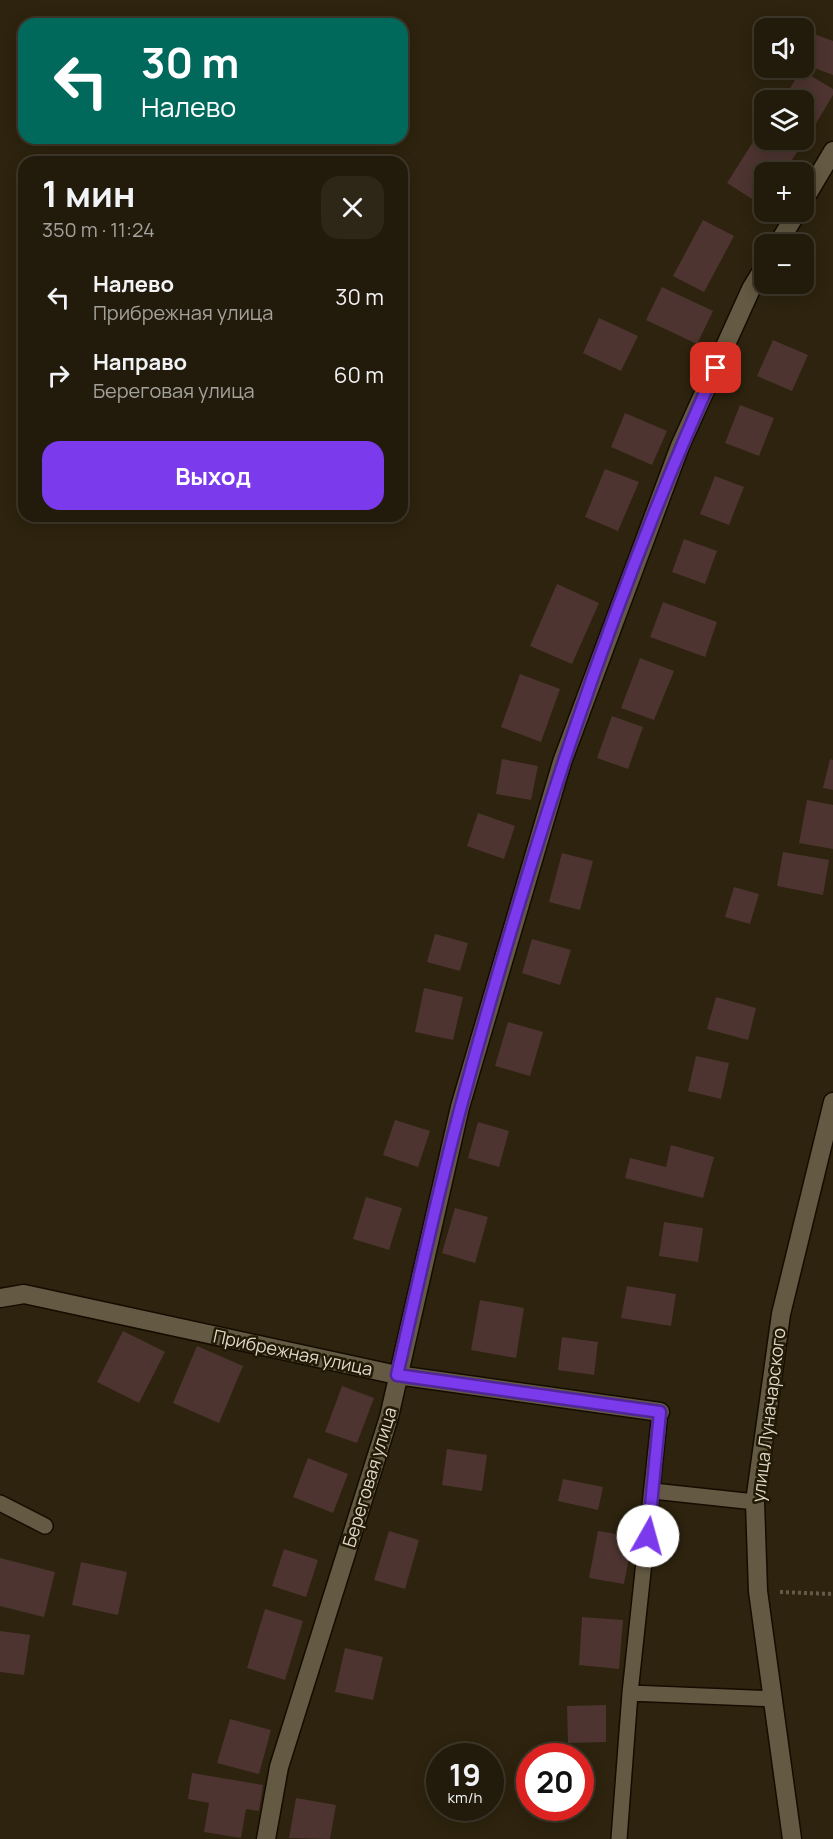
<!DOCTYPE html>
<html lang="ru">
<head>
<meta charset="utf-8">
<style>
  :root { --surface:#221a0a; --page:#2e2718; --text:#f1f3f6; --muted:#a2a19c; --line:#3f382b; --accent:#7c3aed }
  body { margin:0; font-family:Manrope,sans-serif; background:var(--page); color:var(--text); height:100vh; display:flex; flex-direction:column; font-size:22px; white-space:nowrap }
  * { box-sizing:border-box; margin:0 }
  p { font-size:20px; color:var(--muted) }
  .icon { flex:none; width:33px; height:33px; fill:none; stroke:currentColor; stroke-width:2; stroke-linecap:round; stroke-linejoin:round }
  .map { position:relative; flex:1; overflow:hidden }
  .panel { position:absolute; left:18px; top:156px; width:390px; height:366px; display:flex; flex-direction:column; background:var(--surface); border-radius:18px; box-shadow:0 3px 15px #0003,0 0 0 2px var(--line) }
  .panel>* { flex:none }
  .banner { position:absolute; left:18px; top:18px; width:390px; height:126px; border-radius:18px; box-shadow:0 3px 15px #0003,0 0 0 2px var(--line); background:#00695c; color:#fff; overflow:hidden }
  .tools { position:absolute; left:754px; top:18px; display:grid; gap:12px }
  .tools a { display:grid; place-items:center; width:60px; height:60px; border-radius:12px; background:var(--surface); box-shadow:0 3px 15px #0003,0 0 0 2px var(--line); font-size:30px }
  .speed { position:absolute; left:426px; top:1743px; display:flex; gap:12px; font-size:30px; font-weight:700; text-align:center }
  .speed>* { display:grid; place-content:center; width:78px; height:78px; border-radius:50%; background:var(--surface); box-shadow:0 3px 15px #0003,0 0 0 2px var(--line); line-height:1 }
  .speed small { font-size:15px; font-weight:400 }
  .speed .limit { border:9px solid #d22; background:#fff; color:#111 }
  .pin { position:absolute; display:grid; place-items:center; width:51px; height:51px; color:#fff; margin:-26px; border-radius:12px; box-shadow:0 3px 9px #0006 }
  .me { position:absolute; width:66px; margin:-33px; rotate:7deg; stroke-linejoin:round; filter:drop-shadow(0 0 4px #0008) }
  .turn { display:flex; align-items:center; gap:21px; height:126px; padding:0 24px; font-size:27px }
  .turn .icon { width:78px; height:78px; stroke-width:2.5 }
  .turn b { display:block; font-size:42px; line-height:51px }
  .round { display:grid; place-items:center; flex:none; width:63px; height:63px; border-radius:18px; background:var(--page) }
  .summary { display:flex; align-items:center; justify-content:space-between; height:102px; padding:0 24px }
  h1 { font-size:36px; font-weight:700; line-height:45px }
  .action { display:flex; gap:12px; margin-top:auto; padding:12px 24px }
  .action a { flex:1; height:69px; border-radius:18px; background:var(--accent); color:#fff; font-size:24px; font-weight:700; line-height:69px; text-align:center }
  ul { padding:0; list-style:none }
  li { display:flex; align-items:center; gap:18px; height:78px; padding:0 24px }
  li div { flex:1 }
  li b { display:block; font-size:22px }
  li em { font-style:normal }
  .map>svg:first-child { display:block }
</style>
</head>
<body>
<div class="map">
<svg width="833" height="1839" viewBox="0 0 833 1839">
  <rect width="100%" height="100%" fill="#2d230e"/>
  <path fill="#4d3430" d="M 809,32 L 833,41 L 833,75 L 804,64 L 804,45 Z
    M 801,70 L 833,89 L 833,95 L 815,125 L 804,118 L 804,100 L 783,100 Z
    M 765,123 L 765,140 L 805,140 L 784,172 L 765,172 L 763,206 L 727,183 Z
    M 703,220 L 734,236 L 704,292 L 673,276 Z
    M 662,287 L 713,311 L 697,344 L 646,320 Z
    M 599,318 L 638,336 L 621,371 L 583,353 Z
    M 773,340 L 808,355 L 792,391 L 757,376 Z
    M 740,405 L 774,418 L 759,456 L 725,443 Z
    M 625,413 L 667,431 L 652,465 L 611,447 Z
    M 605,469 L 639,482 L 618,531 L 585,517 Z
    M 715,476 L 744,487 L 729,525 L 700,514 Z
    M 684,539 L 717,551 L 705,584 L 672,572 Z
    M 557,584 L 599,603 L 572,664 L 530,646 Z
    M 663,602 L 717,622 L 705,657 L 650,637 Z
    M 640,658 L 674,671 L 654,720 L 621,708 Z
    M 520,674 L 560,689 L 541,742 L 501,727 Z
    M 612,716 L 643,727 L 628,769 L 597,758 Z
    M 502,759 L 538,766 L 531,800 L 496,794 Z
    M 830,759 L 833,760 L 833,790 L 823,788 Z
    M 807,800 L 833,805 L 833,849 L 799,843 Z
    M 478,813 L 515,826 L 504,859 L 467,846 Z
    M 783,852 L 829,860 L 823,895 L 777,886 Z
    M 562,853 L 593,861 L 580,910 L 549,902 Z
    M 734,887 L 759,894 L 750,924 L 725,917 Z
    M 435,934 L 468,943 L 460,971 L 427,962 Z
    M 532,939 L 571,950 L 560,985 L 522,973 Z
    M 424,988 L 463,997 L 453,1040 L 415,1032 Z
    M 716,997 L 756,1008 L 748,1040 L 707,1029 Z
    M 508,1022 L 543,1032 L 530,1076 L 495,1066 Z
    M 696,1056 L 729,1063 L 721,1099 L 688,1091 Z
    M 395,1120 L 430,1131 L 418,1167 L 383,1155 Z
    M 478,1122 L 509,1131 L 499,1167 L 468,1158 Z
    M 671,1145 L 714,1157 L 703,1198 L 625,1178 L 630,1158 L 666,1167 Z
    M 366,1197 L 402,1208 L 389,1250 L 353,1239 Z
    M 455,1208 L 488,1217 L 475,1263 L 442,1253 Z
    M 664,1222 L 703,1228 L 698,1262 L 659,1256 Z
    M 627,1286 L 676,1294 L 671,1326 L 621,1318 Z
    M 480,1300 L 524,1308 L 516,1358 L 471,1350 Z
    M 123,1331 L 165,1352 L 139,1403 L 97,1382 Z
    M 562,1337 L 598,1342 L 594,1375 L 558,1370 Z
    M 197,1346 L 243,1366 L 219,1423 L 173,1403 Z
    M 342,1386 L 374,1398 L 357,1443 L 325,1432 Z
    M 447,1449 L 487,1455 L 482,1491 L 442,1485 Z
    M 308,1458 L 348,1474 L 333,1513 L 293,1497 Z
    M 563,1479 L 603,1487 L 598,1510 L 558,1501 Z
    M 389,1531 L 419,1540 L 405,1589 L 374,1580 Z
    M 598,1531 L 633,1537 L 624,1584 L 589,1578 Z
    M 284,1549 L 318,1560 L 306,1597 L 272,1586 Z
    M 0,1558 L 55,1572 L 44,1617 L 0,1606 Z
    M 81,1562 L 127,1572 L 118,1615 L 72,1605 Z
    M 265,1609 L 303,1621 L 285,1680 L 247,1668 Z
    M 582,1617 L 623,1620 L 619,1669 L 579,1665 Z
    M 0,1631 L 30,1635 L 24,1675 L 0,1672 Z
    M 345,1648 L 383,1657 L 373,1700 L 335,1692 Z
    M 606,1705 L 606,1742 L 568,1743 L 567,1706 Z
    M 230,1719 L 271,1730 L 259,1774 L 217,1763 Z
    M 192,1773 L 263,1785 L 259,1811 L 246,1809 L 241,1838 L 204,1832 L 209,1803 L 188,1799 Z
    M 296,1798 L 336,1805 L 330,1839 L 289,1838 Z"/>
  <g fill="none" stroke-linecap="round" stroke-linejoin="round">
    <g stroke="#150c00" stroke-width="18">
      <path id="service" d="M 653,1491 L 755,1502
        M 0,1503 L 45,1526
        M 630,1693 L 774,1699
        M 619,1839 L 630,1693 L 660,1412"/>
    </g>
    <g stroke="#150c00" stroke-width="21">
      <path id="minor" d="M 804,200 L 833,151
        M 778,244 L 797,212
        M 0,1298 L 24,1294 L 397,1375 L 660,1412
        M 266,1839 L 279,1767 L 389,1417 L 460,1107 L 562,762 L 680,446 L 751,289 L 765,266
        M 792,1839 L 758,1591 L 755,1502 L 781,1314 L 833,1102"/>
    </g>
    <path stroke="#635a48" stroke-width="4" stroke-dasharray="3 3" stroke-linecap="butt" d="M 780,1592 L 833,1594"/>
    <use href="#service" stroke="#645942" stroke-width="15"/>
    <use href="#minor" stroke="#645942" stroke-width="18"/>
  </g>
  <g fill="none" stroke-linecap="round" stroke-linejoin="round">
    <g stroke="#51269a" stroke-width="15">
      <path id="route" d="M 648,1536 L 660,1412 L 397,1375 C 418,1285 437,1195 461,1106 C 529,856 609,604 716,368"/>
    </g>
    <use href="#route" stroke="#7c3aed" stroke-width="10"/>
  </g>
  <g text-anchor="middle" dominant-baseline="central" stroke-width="5" stroke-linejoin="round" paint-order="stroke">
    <g font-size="18" fill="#ded7ca" stroke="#231a05">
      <text transform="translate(293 1352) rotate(12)">Прибрежная улица</text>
      <text transform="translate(768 1415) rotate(-83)">улица Луначарского</text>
      <text transform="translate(369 1477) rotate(-73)">Береговая улица</text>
    </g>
  </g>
</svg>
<div class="tools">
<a><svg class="icon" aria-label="sound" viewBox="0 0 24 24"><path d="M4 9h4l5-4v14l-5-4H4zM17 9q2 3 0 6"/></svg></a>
<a><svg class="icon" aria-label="layers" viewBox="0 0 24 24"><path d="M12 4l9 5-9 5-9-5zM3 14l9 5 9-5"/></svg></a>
<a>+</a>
<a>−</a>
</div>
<div class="speed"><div>19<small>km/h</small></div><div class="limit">20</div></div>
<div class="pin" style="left:716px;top:368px;background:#d93025"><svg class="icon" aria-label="arrive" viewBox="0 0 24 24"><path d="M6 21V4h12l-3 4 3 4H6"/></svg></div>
<svg class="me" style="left:648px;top:1536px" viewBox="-20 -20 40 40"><circle r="19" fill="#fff"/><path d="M0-13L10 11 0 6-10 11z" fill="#7c3aed"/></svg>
<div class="banner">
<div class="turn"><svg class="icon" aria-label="left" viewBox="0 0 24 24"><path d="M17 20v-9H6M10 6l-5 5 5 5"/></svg><div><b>30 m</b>Налево</div></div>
</div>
<section class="panel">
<div class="summary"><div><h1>1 мин</h1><p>350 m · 11:24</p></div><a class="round"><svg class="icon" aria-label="close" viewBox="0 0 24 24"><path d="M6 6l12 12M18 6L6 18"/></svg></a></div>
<ul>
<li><svg class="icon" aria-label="left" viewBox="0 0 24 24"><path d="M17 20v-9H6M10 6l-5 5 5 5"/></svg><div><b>Налево</b><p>Прибрежная улица</p></div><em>30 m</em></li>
<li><svg class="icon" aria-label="right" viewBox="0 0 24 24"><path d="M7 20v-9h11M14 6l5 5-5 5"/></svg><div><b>Направо</b><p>Береговая улица</p></div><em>60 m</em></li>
</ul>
<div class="action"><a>Выход</a></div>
</section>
</div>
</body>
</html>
